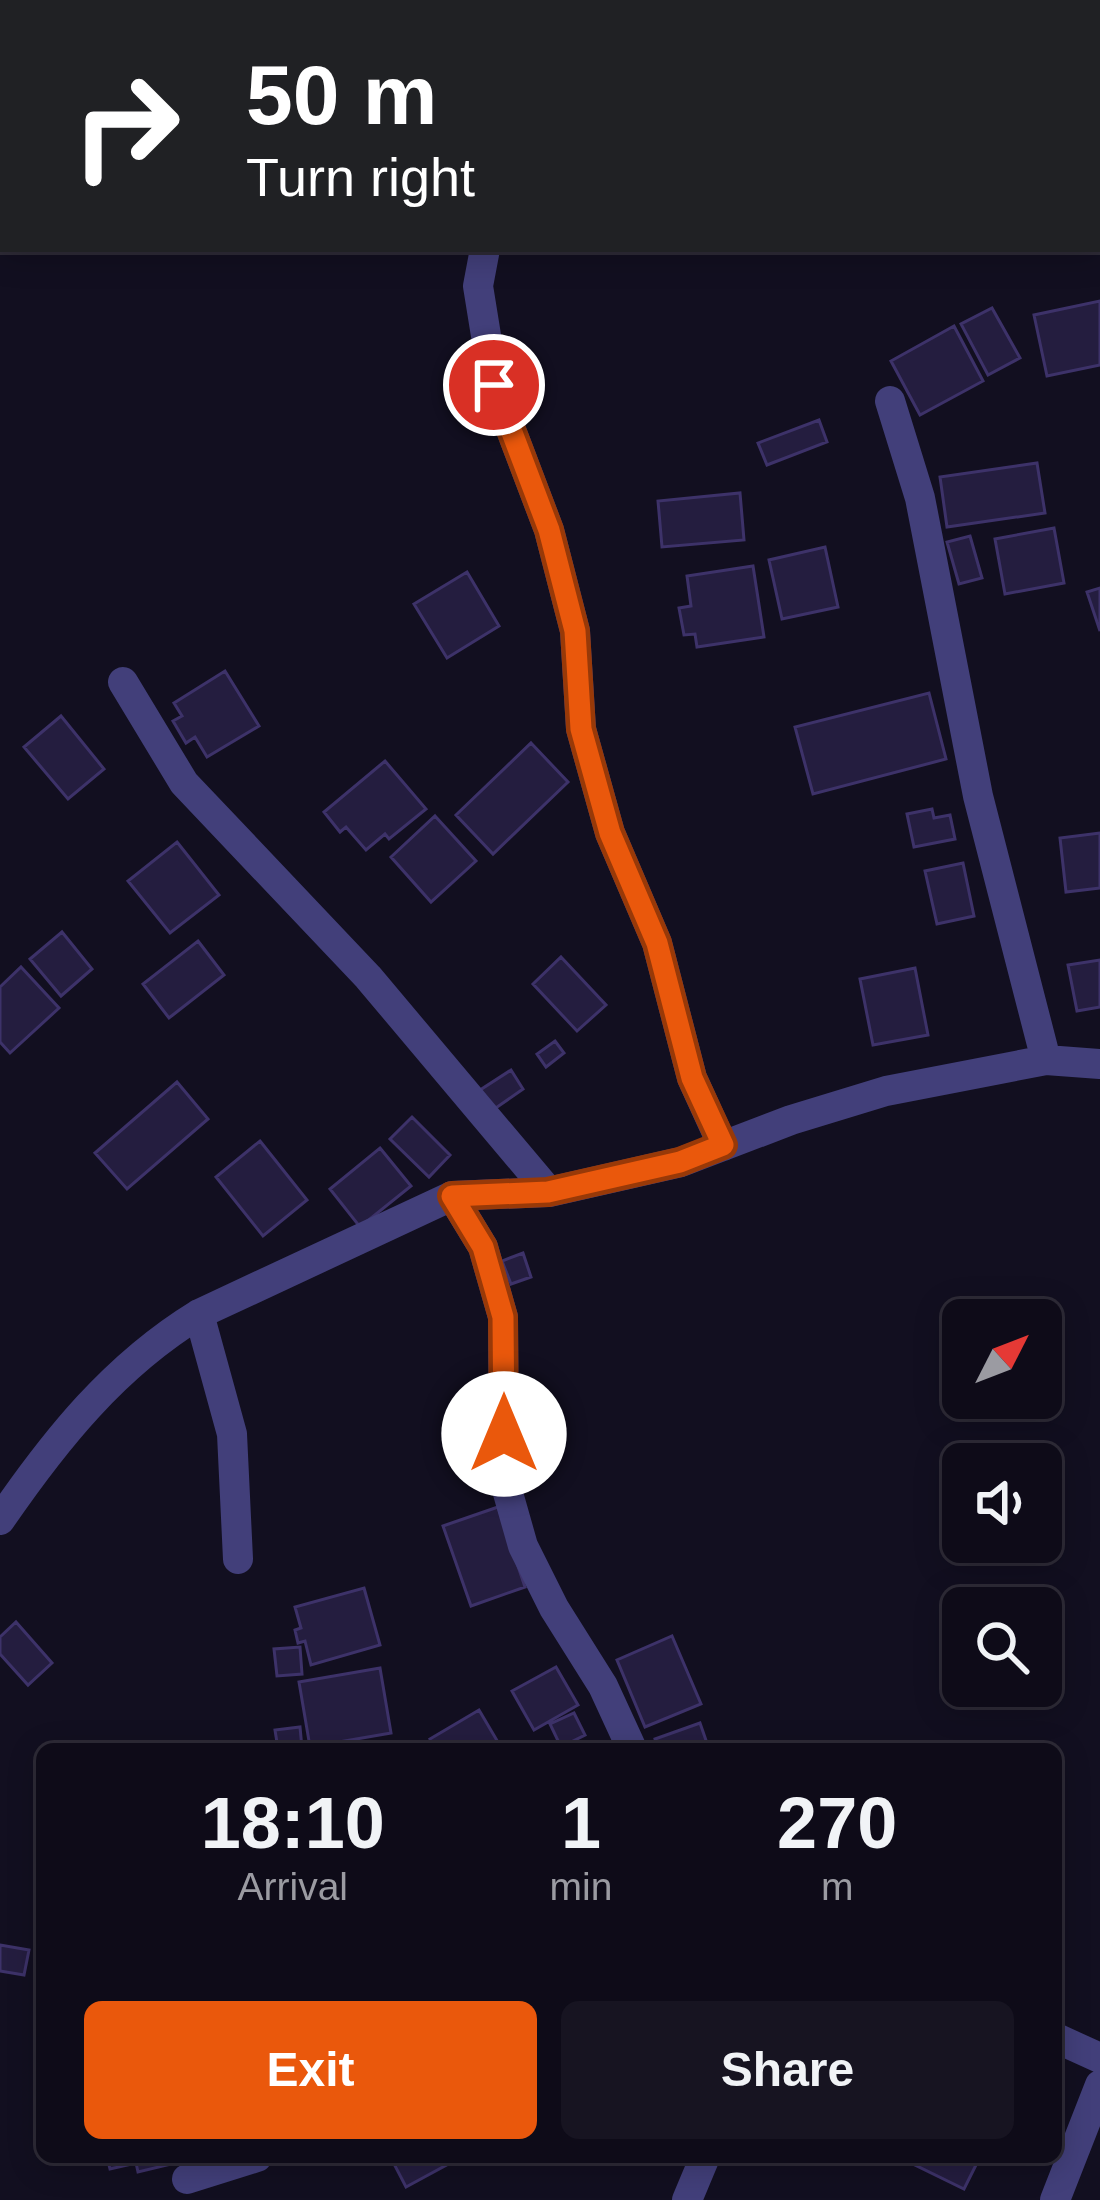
<!DOCTYPE html>
<html lang="en">
<head>
<meta charset="utf-8">
<style>
  :root { --surface:#0e0b18; --page:#171421; --text:#f1f3f6; --muted:#9b9ba2; --line:#2e2b37; --accent:#ea580c }
  body { margin:0; font-family:Helvetica,sans-serif; background:var(--page); color:var(--text); height:100vh; display:flex; flex-direction:column; font-size:45px; white-space:nowrap }
  * { box-sizing:border-box; margin:0 }
  p { font-size:39px; color:var(--muted) }
  .icon { flex:none; width:66px; height:66px; fill:none; stroke:currentColor; stroke-width:2; stroke-linecap:round; stroke-linejoin:round }
  .map { position:relative; flex:1; overflow:hidden }
  .side { position:absolute; left:36px; top:1743px; width:1026px; height:420px; display:flex; flex-direction:column; background:var(--surface); border-radius:18px; box-shadow:0 6px 30px #0003,0 0 0 3px var(--line) }
  .side>* { flex:none }
  .banner { position:absolute; left:0px; top:0px; width:1101px; height:252px; box-shadow:0 6px 30px #0003,0 0 0 3px var(--line); background:#202124; color:#fff; overflow:hidden }
  .needle { width:78px; rotate:48deg }
  .tools { position:absolute; left:942px; top:1299px; display:grid; gap:24px }
  .tools a { display:grid; place-items:center; width:120px; height:120px; border-radius:18px; background:var(--surface); box-shadow:0 6px 30px #0003,0 0 0 3px var(--line); font-size:60px }
  .pin { position:absolute; display:grid; place-items:center; width:102px; height:102px; color:#fff; margin:-51px; border:6px solid #fff; border-radius:50%; box-shadow:0 3px 12px #0007 }
  .me { position:absolute; width:132px; margin:-66px; rotate:0deg; stroke-linejoin:round; filter:drop-shadow(0 0 9px #0008) }
  .turn { display:flex; align-items:center; gap:42px; height:252px; padding:0 48px; font-size:54px }
  .turn .icon { width:156px; height:156px; stroke-width:2.5 }
  .turn b { display:block; font-size:84px; line-height:102px }
  .eta { display:flex; justify-content:space-evenly; align-items:center; height:204px; text-align:center }
  .eta b { font-size:72px; font-weight:800; line-height:84px }
  .cta { display:flex; gap:24px; margin-top:auto; padding:24px 48px }
  .cta a { flex:1; height:138px; border-radius:18px; background:var(--accent); color:#fff; font-size:48px; font-weight:800; line-height:138px; text-align:center }
  .cta a+a { background:var(--page); color:var(--text) }
  .map>svg:first-child { display:block }
</style>
</head>
<body>
<div class="map">
<svg width="1100" height="2200" viewBox="0 0 1100 2200">
  <rect width="100%" height="100%" fill="#120f20"/>
  <path fill="#241d3f" stroke="#3d3269" stroke-width="3" d="M 1100,301 L 1100,365 L 1047,376 L 1034,315 Z
    M 992,308 L 1020,358 L 988,375 L 961,324 Z
    M 954,326 L 983,381 L 920,415 L 891,361 Z
    M 819,420 L 827,442 L 767,465 L 758,443 Z
    M 1037,463 L 1045,513 L 947,527 L 940,477 Z
    M 740,493 L 744,540 L 662,547 L 658,501 Z
    M 1054,528 L 1064,583 L 1005,594 L 995,539 Z
    M 970,536 L 982,578 L 959,584 L 947,542 Z
    M 825,547 L 838,607 L 782,619 L 769,560 Z
    M 753,566 L 764,637 L 697,647 L 695,634 L 684,635 L 679,608 L 691,606 L 687,576 Z
    M 467,572 L 499,626 L 447,658 L 414,604 Z
    M 1100,588 L 1100,631 L 1087,592 Z
    M 225,671 L 259,726 L 207,757 L 195,737 L 186,743 L 173,721 L 182,716 L 174,703 Z
    M 929,693 L 946,759 L 813,794 L 795,727 Z
    M 61,716 L 104,769 L 68,799 L 24,747 Z
    M 531,743 L 568,782 L 493,854 L 456,815 Z
    M 385,761 L 426,809 L 389,839 L 385,834 L 366,850 L 346,827 L 340,832 L 324,812 Z
    M 932,809 L 934,818 L 950,815 L 955,839 L 914,847 L 907,814 Z
    M 435,816 L 476,861 L 431,902 L 391,857 Z
    M 1100,833 L 1100,888 L 1066,892 L 1060,838 Z
    M 177,842 L 219,895 L 170,933 L 128,881 Z
    M 963,863 L 974,916 L 937,924 L 925,871 Z
    M 62,932 L 92,969 L 61,996 L 30,959 Z
    M 198,941 L 224,975 L 169,1018 L 143,984 Z
    M 561,957 L 606,1005 L 577,1031 L 533,984 Z
    M 1100,960 L 1100,1007 L 1077,1011 L 1068,965 Z
    M 21,967 L 59,1008 L 10,1053 L 0,1042 L 0,987 Z
    M 915,968 L 928,1035 L 873,1045 L 860,979 Z
    M 555,1041 L 564,1053 L 546,1067 L 537,1054 Z
    M 511,1070 L 523,1089 L 490,1112 L 477,1092 Z
    M 177,1082 L 208,1119 L 127,1189 L 95,1153 Z
    M 412,1117 L 450,1155 L 429,1177 L 390,1139 Z
    M 260,1141 L 307,1200 L 263,1236 L 216,1177 Z
    M 380,1148 L 411,1186 L 360,1227 L 330,1189 Z
    M 523,1253 L 531,1277 L 511,1284 L 502,1261 Z
    M 498,1507 L 525,1587 L 471,1606 L 443,1526 Z
    M 364,1588 L 380,1645 L 311,1665 L 305,1641 L 298,1643 L 295,1630 L 301,1628 L 295,1607 Z
    M 16,1622 L 52,1663 L 28,1685 L 0,1654 L 0,1637 Z
    M 672,1636 L 701,1704 L 645,1727 L 617,1660 Z
    M 300,1647 L 302,1674 L 277,1676 L 274,1649 Z
    M 556,1667 L 578,1705 L 534,1730 L 512,1691 Z
    M 380,1668 L 391,1733 L 310,1747 L 299,1682 Z
    M 479,1710 L 502,1749 L 436,1749 L 430,1739 Z
    M 574,1713 L 585,1735 L 561,1747 L 550,1724 Z
    M 700,1723 L 709,1749 L 658,1749 L 655,1739 Z
    M 300,1727 L 302,1748 L 278,1749 L 275,1730 Z
    M 0,1945 L 29,1950 L 24,1975 L 0,1971 Z
    M 107,2157 L 183,2157 L 184,2161 L 138,2172 L 136,2163 L 110,2169 Z
    M 403,2157 L 450,2157 L 452,2162 L 406,2187 L 393,2162 Z
    M 912,2157 L 980,2157 L 964,2189 L 909,2162 Z"/>
  <g fill="none" stroke-linecap="round" stroke-linejoin="round">
    <path stroke="#423f7a" stroke-width="30" d="M 485,249 L 478,286 L 494,385 L 549,530 L 575,631 L 581,729 L 610,833 L 657,943 L 692,1078 L 723,1146
      M 890,401 L 920,498 L 978,796 L 1046,1060
      M 123,682 L 184,783 L 368,977 L 549,1192
      M 452,1196 L 483,1247 L 503,1317 L 504,1479 L 523,1546 L 554,1608 L 603,1686 L 632,1749
      M 199,1314 L 232,1434 L 238,1559
      M 0,1520 C 55,1440 114,1366 199,1314 L 452,1196 L 549,1192 L 681,1162 L 791,1120 L 886,1091 L 1046,1060 L 1100,1064
      M 1056,2038 L 1100,2058
      M 187,2179 L 257,2157
      M 687,2200 L 705,2157
      M 1055,2200 L 1100,2085"/>
  </g>
  <g fill="none" stroke-linecap="round" stroke-linejoin="round">
    <g stroke="#983908" stroke-width="30">
      <path id="route" d="M 494,385 L 549,530 L 575,631 L 581,729 L 610,833 L 657,943 L 692,1078 L 723,1145 L 680,1162 L 548,1192 L 452,1196 L 483,1247 L 503,1317 L 504,1434"/>
    </g>
    <use href="#route" stroke="#ea580c" stroke-width="21"/>
  </g>
</svg>
<div class="tools">
<a><svg class="needle" viewBox="-14 -14 28 28"><path d="M0-13l5 13h-10z" fill="#e53935"/><path d="M0 13l5-13h-10z" fill="#9b9ba2"/></svg></a>
<a><svg class="icon" aria-label="sound" viewBox="0 0 24 24"><path d="M4 9h4l5-4v14l-5-4H4zM17 9q2 3 0 6"/></svg></a>
<a><svg class="icon" aria-label="search" viewBox="0 0 24 24"><circle cx="10" cy="10" r="6"/><path d="M15 15l6 6"/></svg></a>
</div>
<div class="pin" style="left:494px;top:385px;background:#d93025"><svg class="icon" aria-label="arrive" viewBox="0 0 24 24"><path d="M6 21V4h12l-3 4 3 4H6"/></svg></div>
<svg class="me" style="left:504px;top:1434px" viewBox="-20 -20 40 40"><circle r="19" fill="#fff"/><path d="M0-13L10 11 0 6-10 11z" fill="#ea580c"/></svg>
<div class="banner">
<div class="turn"><svg class="icon" aria-label="right" viewBox="0 0 24 24"><path d="M7 20v-9h11M14 6l5 5-5 5"/></svg><div><b>50 m</b>Turn right</div></div>
</div>
<section class="side">
<div class="eta">
<div><b>18:10</b><p>Arrival</p></div>
<div><b>1</b><p>min</p></div>
<div><b>270</b><p>m</p></div>
</div>
<div class="cta"><a>Exit</a><a>Share</a></div>
</section>
</div>
</body>
</html>
